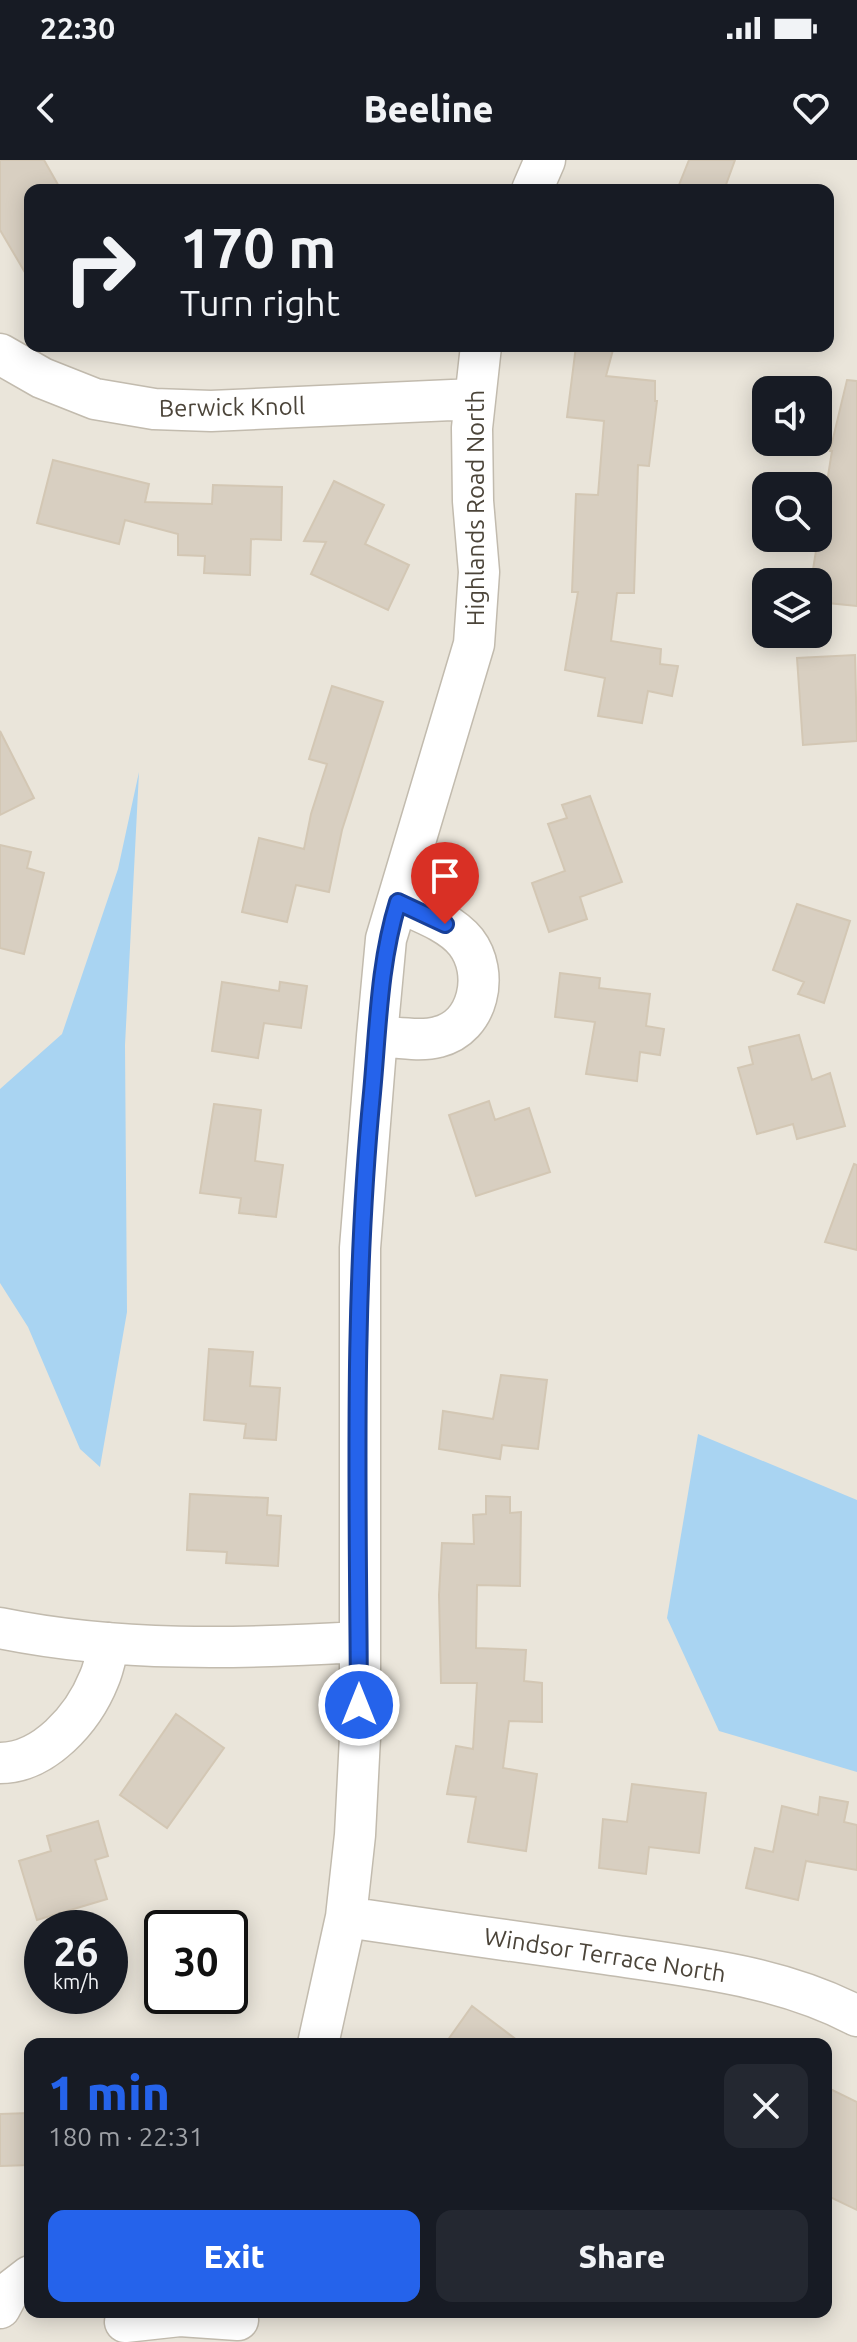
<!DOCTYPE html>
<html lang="en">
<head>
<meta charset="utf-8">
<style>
  :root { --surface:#171b24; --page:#242831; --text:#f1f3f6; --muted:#9ea1a6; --accent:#2563eb }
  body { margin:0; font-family:Ubuntu,sans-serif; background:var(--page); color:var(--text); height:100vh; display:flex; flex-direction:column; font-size:30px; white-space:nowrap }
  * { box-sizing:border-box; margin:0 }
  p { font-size:26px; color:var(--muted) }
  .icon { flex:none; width:44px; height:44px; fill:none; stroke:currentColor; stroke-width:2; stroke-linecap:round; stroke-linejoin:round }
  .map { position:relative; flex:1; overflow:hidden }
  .drawer { position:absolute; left:24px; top:1878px; width:808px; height:280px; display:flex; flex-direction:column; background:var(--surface); border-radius:16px; box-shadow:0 4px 20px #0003 }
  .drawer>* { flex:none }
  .banner { position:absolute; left:24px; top:24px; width:810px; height:168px; border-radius:16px; box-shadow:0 4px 20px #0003; background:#171b24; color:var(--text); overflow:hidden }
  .tools { position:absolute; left:752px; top:216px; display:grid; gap:16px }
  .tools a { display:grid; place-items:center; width:80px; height:80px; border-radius:16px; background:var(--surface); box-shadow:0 4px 20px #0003; font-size:40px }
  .speed { position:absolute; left:24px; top:1750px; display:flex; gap:16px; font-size:40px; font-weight:700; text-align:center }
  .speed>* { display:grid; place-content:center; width:104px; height:104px; border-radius:50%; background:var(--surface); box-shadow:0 4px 20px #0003; line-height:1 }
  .speed small { font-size:20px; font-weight:400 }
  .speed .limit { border:4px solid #111; border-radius:12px; background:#fff; color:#111 }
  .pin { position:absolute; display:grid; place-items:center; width:68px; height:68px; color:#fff; margin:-82px -34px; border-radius:50% 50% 50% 0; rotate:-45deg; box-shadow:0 0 8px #0007 }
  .pin .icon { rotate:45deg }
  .me { position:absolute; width:88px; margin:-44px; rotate:0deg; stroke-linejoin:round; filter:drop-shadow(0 0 6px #0008) }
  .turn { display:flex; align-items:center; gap:28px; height:168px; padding:0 24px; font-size:36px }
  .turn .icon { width:104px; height:104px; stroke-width:2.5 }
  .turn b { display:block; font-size:56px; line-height:68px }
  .round { display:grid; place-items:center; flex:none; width:84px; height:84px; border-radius:16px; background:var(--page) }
  .headline { display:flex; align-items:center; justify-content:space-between; height:136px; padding:0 24px }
  h1 { font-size:48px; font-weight:800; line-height:60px; color:var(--accent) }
  .cta { display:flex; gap:16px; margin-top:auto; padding:16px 24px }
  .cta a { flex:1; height:92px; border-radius:16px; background:var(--accent); color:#fff; font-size:32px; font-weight:800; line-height:92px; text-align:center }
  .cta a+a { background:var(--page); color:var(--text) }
  .status { display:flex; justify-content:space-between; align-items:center; height:56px; padding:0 40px; background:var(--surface); direction:ltr }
  .status svg { height:22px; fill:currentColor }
  header { display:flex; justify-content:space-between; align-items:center; height:104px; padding:0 24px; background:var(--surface); font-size:36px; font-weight:800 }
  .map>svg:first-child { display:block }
</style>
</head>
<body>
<div class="status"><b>22:30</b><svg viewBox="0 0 49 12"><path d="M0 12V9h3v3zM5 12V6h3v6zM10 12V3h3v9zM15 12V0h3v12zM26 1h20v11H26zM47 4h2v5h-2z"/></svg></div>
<header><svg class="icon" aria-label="back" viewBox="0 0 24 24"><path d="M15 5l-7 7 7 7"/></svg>Beeline<svg class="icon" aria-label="heart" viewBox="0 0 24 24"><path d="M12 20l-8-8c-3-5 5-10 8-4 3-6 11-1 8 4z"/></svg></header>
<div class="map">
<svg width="857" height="2182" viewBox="0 0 857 2182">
  <rect width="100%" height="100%" fill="#f6f3ec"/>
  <path fill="#eae5da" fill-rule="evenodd" d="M 0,0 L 857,0 L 857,2182 L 0,2182 ZM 30,30 L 828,30 L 828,186 L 30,186 ZM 766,230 L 818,230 L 818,282 L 766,282 ZM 766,326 L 818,326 L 818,378 L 766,378 ZM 766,422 L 818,422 L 818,474 L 766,474 ZM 42,1768 L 110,1768 L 110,1836 L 42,1836 ZM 162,1768 L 230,1768 L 230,1836 L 162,1836 ZM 30,1884 L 826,1884 L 826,2152 L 30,2152 Z"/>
  <path fill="#a9d4f2" d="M 139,612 L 125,885 L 127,1152 L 100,1307 L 80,1289 L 28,1167 L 0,1123 L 0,929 L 62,874 L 118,709 Z
    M 698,1274 L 857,1340 L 857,1612 L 719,1571 L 667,1458 Z"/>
  <path fill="#d8cfc1" stroke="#d3c7b4" stroke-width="2" d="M 0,0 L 44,0 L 61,30 L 30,30 L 30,121 L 0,70 Z
    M 689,0 L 735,0 L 724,30 L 677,30 Z
    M 576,186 L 614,186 L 606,216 L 655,221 L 655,241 L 657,241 L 649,306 L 638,305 L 634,433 L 617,433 L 611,481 L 661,489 L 660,504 L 678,506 L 672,536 L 648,531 L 642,563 L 598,556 L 605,518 L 565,510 L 578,432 L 572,432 L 576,334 L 598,335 L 604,261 L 567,257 Z
    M 847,220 L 857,221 L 857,446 L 818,442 L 818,422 L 811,422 L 832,291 L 830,291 Z
    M 53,300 L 149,324 L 145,342 L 212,344 L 213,325 L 282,327 L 281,380 L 251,379 L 250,415 L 204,413 L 205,396 L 178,395 L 178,374 L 125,360 L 119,384 L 37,363 Z
    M 334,321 L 384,345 L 365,384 L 409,405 L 388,450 L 311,414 L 326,382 L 304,381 Z
    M 855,495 L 857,581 L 803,585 L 797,498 Z
    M 332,526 L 383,542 L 342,670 L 329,732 L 296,725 L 287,762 L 242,752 L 259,678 L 304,689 L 311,654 L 327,604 L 309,599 Z
    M 0,571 L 34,638 L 0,655 Z
    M 590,636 L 622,722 L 580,737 L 587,759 L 549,772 L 532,723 L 565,711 L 548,664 L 567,658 L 562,645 Z
    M 0,685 L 31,692 L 27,708 L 44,713 L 24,794 L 0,788 Z
    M 797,744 L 850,761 L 824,843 L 798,834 L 804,822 L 773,810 Z
    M 560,813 L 600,818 L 599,828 L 650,834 L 646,866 L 664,869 L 660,895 L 640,892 L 637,921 L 586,914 L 595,862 L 555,857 Z
    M 222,822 L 279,831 L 280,822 L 307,826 L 301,868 L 264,863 L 258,898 L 212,891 Z
    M 799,875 L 812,920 L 830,913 L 845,966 L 797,979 L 793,964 L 757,974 L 738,908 L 753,904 L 749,887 Z
    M 489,941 L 495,960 L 529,948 L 550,1012 L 476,1036 L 449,955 Z
    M 214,944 L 261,950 L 255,1001 L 283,1005 L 276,1057 L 239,1053 L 241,1038 L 200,1033 Z
    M 854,1004 L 857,1005 L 857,1090 L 825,1082 Z
    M 209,1189 L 253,1192 L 250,1226 L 280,1228 L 276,1280 L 244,1278 L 246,1264 L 204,1260 Z
    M 501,1215 L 547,1220 L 538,1289 L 502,1285 L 500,1299 L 439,1289 L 443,1251 L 493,1259 Z
    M 190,1334 L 268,1338 L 267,1355 L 281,1356 L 278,1406 L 226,1403 L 227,1392 L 187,1390 Z
    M 486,1336 L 510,1337 L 510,1353 L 521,1352 L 520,1426 L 477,1425 L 476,1488 L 526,1490 L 524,1521 L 542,1523 L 542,1562 L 509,1561 L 503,1608 L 537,1614 L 526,1691 L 468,1682 L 476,1637 L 447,1634 L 456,1586 L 473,1589 L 477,1523 L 441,1523 L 439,1435 L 442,1383 L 474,1384 L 473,1355 L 486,1354 Z
    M 176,1554 L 224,1588 L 167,1668 L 120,1635 Z
    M 632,1624 L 706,1633 L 699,1693 L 649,1687 L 646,1714 L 599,1708 L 603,1659 L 627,1662 Z
    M 820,1637 L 848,1642 L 844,1662 L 857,1665 L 857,1710 L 806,1701 L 798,1740 L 746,1728 L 755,1688 L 773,1692 L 782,1646 L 818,1655 Z
    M 98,1661 L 108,1696 L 95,1700 L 107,1739 L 37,1760 L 19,1701 L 51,1691 L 47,1676 Z
    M 472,1846 L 522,1884 L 445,1884 Z
    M 826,1927 L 857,1942 L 857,2050 L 826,2035 Z
    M 30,1953 L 30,2005 L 0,2006 L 0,1954 Z"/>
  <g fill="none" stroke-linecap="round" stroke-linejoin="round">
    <g stroke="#c2bbae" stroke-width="43">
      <path id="minor" d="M 532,30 L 545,0
        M 0,194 L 42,218 L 95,239 L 154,249 L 211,251 L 474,239
        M 377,876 C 396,877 420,882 438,877 C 479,867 490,813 466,782 C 450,762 420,752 398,742
        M 0,1468 C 118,1492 239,1489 359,1482
        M 0,1603 C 44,1603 83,1559 99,1519 C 104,1508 106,1495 109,1483
        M 346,1757 C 432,1770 519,1782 605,1794 C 691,1807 779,1815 857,1856
        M 318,1884 L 346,1757 L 355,1675 L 360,1577 L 360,1088 L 377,876 L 386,779 L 474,484 L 479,412 L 473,341 L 472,268 L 481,186
        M 0,2148 L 8,2133 L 30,2116
        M 125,2162 L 180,2156 L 238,2160"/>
    </g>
    <use href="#minor" stroke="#fff" stroke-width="40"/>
  </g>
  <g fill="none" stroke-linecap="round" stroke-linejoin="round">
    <g stroke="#184099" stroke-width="20">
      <path id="route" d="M 359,1545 C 358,1341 352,1137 372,933 C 378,869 379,803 398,742 L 445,764"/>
    </g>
    <use href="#route" stroke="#2563eb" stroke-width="14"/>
  </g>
  <g text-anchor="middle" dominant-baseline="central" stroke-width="8" stroke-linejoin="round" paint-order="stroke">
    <g font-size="24" fill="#4b4439" stroke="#fff">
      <text transform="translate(232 247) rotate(-1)">Berwick Knoll</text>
      <text transform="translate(475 348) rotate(-90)">Highlands Road North</text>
      <text transform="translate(605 1795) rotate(9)">Windsor Terrace North</text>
    </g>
  </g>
</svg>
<div class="tools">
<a><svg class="icon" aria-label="sound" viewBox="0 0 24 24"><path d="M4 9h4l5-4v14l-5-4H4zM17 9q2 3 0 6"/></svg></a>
<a><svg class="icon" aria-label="search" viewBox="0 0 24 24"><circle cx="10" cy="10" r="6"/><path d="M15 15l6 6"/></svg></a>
<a><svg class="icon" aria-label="layers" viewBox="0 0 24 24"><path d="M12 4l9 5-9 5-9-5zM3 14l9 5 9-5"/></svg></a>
</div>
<div class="speed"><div>26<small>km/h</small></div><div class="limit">30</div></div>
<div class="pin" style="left:445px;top:764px;background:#d93025"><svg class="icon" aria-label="arrive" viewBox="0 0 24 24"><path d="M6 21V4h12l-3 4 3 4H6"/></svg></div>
<svg class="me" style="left:359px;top:1545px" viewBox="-20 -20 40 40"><circle r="17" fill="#2563eb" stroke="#fff" stroke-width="3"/><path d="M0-11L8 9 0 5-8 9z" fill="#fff"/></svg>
<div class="banner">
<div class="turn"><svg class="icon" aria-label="right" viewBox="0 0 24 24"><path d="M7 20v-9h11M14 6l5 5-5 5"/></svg><div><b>170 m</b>Turn right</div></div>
</div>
<section class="drawer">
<div class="headline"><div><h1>1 min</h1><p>180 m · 22:31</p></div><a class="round"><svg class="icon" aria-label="close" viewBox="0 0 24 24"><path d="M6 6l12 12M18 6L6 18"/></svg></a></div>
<div class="cta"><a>Exit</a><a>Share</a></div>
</section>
</div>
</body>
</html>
